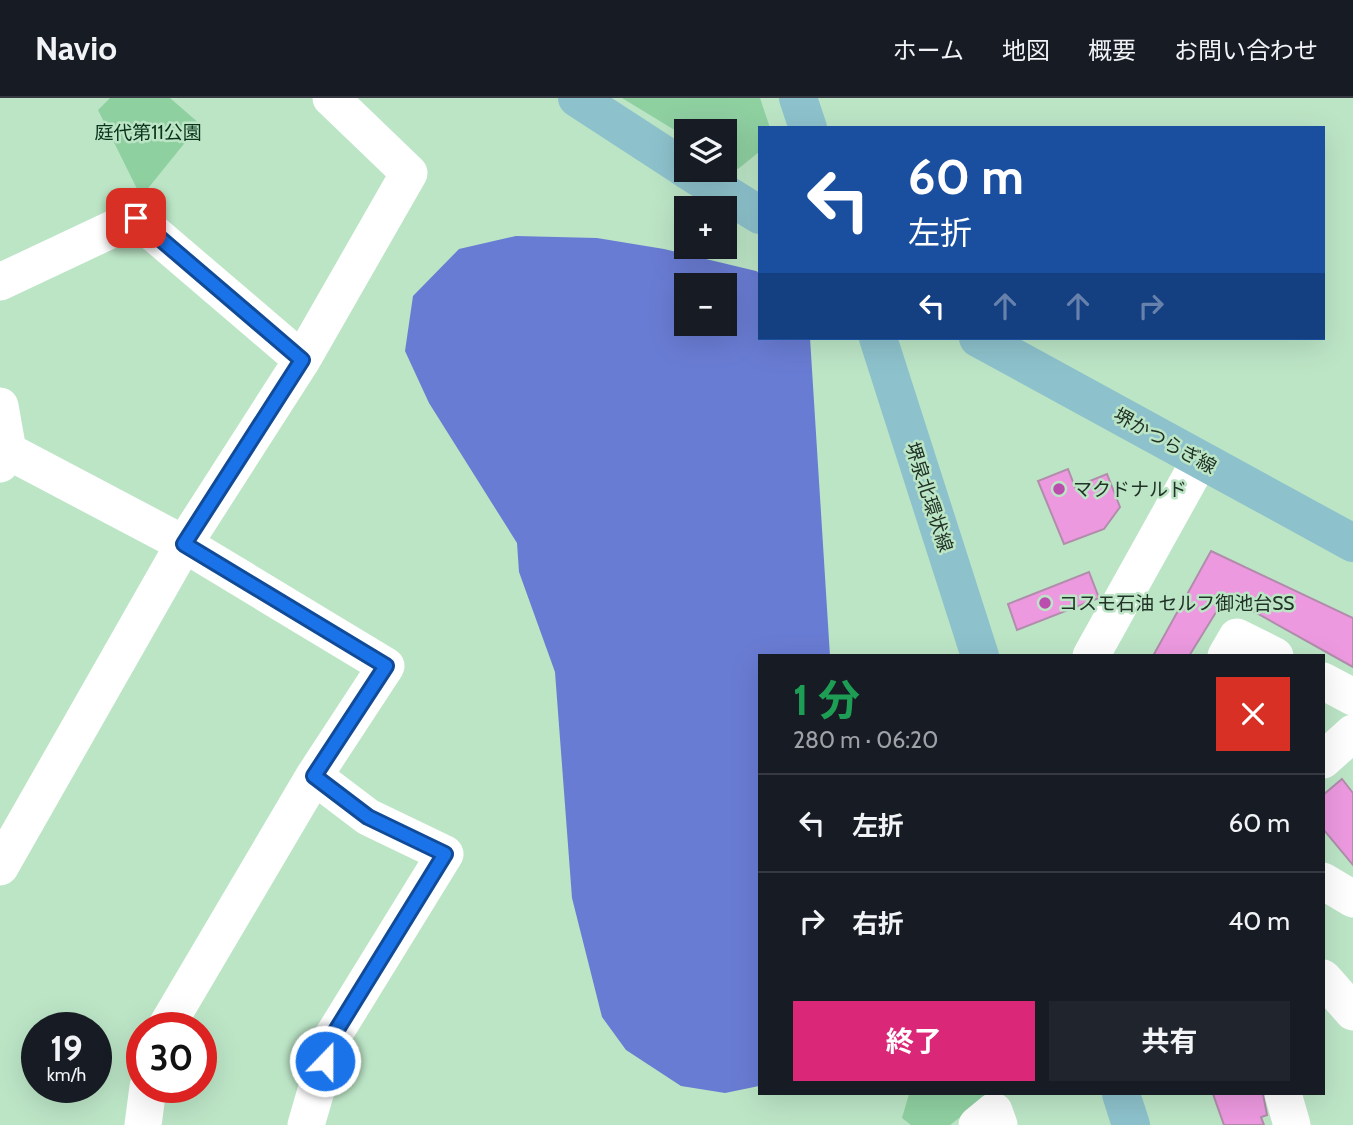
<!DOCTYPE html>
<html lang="ja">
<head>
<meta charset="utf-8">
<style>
  :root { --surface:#171b24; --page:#20242c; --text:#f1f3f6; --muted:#9ea1a6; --line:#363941; --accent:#db2777 }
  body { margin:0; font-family:Cabin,"Noto Sans JP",sans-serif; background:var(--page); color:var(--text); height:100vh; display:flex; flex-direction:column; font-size:26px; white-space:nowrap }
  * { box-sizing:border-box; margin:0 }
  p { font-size:23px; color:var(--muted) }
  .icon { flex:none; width:38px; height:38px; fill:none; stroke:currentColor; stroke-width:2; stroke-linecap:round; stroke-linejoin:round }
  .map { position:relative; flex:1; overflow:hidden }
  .details { position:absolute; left:758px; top:556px; width:567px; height:441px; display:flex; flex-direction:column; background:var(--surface); border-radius:0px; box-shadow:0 7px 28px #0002 }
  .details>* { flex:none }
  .guide { position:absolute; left:758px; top:28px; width:567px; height:214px; border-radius:0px; box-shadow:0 7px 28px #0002; background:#1a4fa0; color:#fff; overflow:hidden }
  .controls { position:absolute; left:674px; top:21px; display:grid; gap:14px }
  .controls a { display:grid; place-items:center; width:63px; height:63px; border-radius:0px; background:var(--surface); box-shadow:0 7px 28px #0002; font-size:35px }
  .speed { position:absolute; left:21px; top:914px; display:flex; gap:14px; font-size:35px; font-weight:700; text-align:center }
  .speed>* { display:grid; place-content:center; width:91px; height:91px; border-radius:50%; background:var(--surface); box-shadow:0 7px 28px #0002; line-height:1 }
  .speed small { font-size:18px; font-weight:400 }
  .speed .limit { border:10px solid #d22; background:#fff; color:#111 }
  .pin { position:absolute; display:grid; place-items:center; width:60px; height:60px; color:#fff; margin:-30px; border-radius:14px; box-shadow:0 4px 10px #0006 }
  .me { position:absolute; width:77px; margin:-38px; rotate:22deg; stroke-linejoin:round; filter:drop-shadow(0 0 5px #0008) }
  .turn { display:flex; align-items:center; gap:24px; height:147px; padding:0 35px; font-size:32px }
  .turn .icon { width:91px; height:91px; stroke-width:2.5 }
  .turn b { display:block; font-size:49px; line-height:60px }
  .lanes { display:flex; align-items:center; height:66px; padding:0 35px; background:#0003; justify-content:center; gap:35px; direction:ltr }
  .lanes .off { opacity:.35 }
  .round { display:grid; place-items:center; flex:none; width:74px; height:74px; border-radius:0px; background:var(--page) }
  .head { display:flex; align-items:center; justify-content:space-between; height:119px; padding:0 35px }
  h1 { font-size:42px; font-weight:700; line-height:52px; color:#1e9e55 }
  .primary-button { display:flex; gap:14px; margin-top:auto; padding:14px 35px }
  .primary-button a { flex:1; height:80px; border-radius:0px; background:var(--accent); color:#fff; font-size:28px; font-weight:700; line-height:80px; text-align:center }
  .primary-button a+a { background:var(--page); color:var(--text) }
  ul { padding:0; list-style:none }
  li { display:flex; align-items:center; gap:21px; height:98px; padding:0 35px; border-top:2px solid var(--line) }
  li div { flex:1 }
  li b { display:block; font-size:26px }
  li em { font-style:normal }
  header { display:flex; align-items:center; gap:42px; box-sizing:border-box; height:98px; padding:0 35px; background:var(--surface); border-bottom:2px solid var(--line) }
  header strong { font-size:33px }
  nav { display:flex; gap:38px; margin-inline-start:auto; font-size:24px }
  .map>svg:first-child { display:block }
</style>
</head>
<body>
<header>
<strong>Navio</strong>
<nav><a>ホーム</a><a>地図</a><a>概要</a><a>お問い合わせ</a></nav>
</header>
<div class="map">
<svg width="1353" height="1027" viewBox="0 0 1353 1027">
  <rect width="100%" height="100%" fill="#bce5c6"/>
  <path fill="#8fd0a1" d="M 110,0 L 170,0 L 200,26 L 141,99 L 98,12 Z
    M 622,0 L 760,0 L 770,30 L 760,30 L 759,54 L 738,71 L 725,63 L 724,33 L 686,33 L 686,39 Z
    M 909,996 L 990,996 L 950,1027 L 911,1027 L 902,1020 Z"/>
  <path fill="#697cd3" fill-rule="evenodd" d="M 516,138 L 597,140 L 664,151 L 756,173 L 760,175 L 760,240 L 810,240 L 830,558 L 760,558 L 759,988 L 725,995 L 681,988 L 626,952 L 602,919 L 572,800 L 555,574 L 519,474 L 517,445 L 429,305 L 405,253 L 413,198 L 459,151 ZM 686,187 L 724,187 L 724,226 L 686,226 Z"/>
  <path fill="#ed99e0" stroke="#b18dab" stroke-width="2" d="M 1068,371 L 1075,389 L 1107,376 L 1120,409 L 1104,431 L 1064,446 L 1038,383 Z
    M 1211,453 L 1353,520 L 1353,569 L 1226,498 L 1189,558 L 1153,558 Z
    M 1089,474 L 1099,500 L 1017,532 L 1008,506 Z
    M 1342,681 L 1353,695 L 1353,767 L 1323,731 L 1323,697 Z
    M 1213,996 L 1263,996 L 1267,1017 L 1261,1019 L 1264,1027 L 1224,1027 Z"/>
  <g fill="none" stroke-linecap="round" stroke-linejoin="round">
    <path stroke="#fff" stroke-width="37" d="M 0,184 L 136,120 L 302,262
      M 0,308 L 8,353 L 0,366
      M 8,353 L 184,446 L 386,568 L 314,678 L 166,929
      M 1091,558 L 1200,362
      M 1226,558 L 1237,539 L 1275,558
      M 1323,583 L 1353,599
      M 1323,662 L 1353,635
      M 0,769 L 184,446 L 302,262 L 409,75 L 331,0
      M 1323,783 L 1353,801
      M 1323,880 L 1353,914
      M 1283,996 L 1292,1027
      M 143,1027 L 148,989
      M 306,1027 L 331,941 L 445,756 L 368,719 L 314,678
      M 977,1027 L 994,1013 L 999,1027"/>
    <path stroke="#8dc2cc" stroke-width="38" d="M 577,0 L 686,71
      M 798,0 L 808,30
      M 687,72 L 760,117
      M 878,240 L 980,558
      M 978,240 L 1353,445
      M 1121,996 L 1131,1027"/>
  </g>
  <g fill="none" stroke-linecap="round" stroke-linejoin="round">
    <g stroke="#114b97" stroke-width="18">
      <path id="route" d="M 136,120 L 302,262 L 184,446 L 386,568 L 314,678 L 368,719 L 445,756 L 331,941 L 325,963"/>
    </g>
    <use href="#route" stroke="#1a73e8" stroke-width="12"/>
  </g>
  <g fill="#ba4dad" stroke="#bce5c6" stroke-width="2.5">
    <circle cx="1059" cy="391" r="7"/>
    <circle cx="1045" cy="505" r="7"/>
  </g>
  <g text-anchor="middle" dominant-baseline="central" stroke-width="5" stroke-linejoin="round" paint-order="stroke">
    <g font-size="19" fill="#09341a" stroke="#bce5c6">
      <text x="148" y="34">庭代第11公園</text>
    </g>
    <g font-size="19" fill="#213226" stroke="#bce5c6">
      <text transform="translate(1165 343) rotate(29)">堺かつらぎ線</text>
      <text transform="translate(929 399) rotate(72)">堺泉北環状線</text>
    </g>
    <g font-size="19" fill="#213226" stroke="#bce5c6" text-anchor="start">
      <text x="1073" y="391">マクドナルド</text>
      <text x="1059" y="505">コスモ石油 セルフ御池台SS</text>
    </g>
  </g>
</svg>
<div class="controls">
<a><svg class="icon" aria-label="layers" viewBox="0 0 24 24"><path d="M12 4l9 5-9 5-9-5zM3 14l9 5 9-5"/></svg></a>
<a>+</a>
<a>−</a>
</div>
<div class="speed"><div>19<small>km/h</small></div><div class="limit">30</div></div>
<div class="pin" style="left:136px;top:120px;background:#d93025"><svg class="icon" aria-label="arrive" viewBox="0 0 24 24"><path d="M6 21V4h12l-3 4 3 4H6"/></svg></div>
<svg class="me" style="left:325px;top:963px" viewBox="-20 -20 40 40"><circle r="17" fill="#1a73e8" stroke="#fff" stroke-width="3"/><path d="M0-11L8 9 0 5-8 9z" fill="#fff"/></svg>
<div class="guide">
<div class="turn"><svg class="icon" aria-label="left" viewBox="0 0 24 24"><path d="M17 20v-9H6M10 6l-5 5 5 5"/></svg><div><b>60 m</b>左折</div></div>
<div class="lanes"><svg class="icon" aria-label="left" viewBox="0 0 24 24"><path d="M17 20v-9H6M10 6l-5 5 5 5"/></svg><svg class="icon off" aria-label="ahead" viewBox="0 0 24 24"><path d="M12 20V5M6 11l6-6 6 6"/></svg><svg class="icon off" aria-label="ahead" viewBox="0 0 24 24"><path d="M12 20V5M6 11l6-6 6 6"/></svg><svg class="icon off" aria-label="right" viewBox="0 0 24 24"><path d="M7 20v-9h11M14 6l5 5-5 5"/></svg></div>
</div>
<section class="details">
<div class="head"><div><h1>1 分</h1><p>280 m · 06:20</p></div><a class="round" style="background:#d93025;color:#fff"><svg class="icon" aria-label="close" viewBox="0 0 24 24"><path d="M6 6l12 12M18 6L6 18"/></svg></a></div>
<ul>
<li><svg class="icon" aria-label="left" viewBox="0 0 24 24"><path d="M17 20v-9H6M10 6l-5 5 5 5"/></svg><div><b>左折</b></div><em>60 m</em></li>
<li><svg class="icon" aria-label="right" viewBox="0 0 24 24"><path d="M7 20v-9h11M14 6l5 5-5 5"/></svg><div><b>右折</b></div><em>40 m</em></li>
</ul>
<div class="primary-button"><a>終了</a><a>共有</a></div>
</section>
</div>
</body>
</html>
